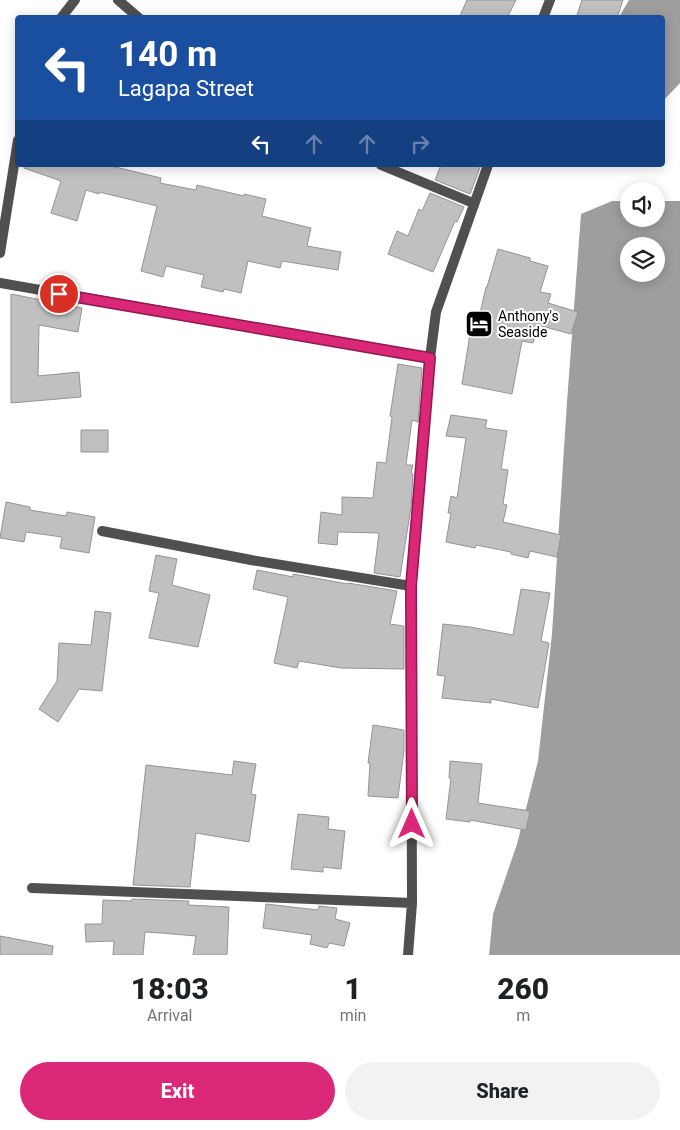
<!DOCTYPE html>
<html lang="en">
<head>
<meta charset="utf-8">
<style>
  :root { --surface:#fff; --page:#f2f2f2; --text:#202124; --muted:#757577; --accent:#db2777 }
  body { margin:0; font-family:Roboto,sans-serif; background:var(--page); color:var(--text); height:100vh; display:flex; flex-direction:column; font-size:19px; white-space:nowrap }
  * { box-sizing:border-box; margin:0 }
  p { font-size:16px; color:var(--muted) }
  .icon { flex:none; width:28px; height:28px; fill:none; stroke:currentColor; stroke-width:2; stroke-linecap:round; stroke-linejoin:round }
  .map { position:relative; height:955px; overflow:hidden }
  .sheet { display:flex; flex-direction:column; background:var(--surface); flex:1 }
  .sheet>* { flex:none }
  .hud { position:absolute; left:15px; top:15px; width:650px; height:152px; border-radius:5px; box-shadow:0 2px 12px #0003; background:#1a4fa0; color:#fff; overflow:hidden }
  .fabs { position:absolute; left:620px; top:182px; display:grid; gap:10px }
  .fabs a { display:grid; place-items:center; width:45px; height:45px; border-radius:50%; background:var(--surface); box-shadow:0 2px 12px #0003; font-size:25px }
  .pin { position:absolute; display:grid; place-items:center; width:42px; height:42px; color:#fff; margin:-21px; border:2px solid #fff; border-radius:50%; box-shadow:0 1px 5px #0007 }
  .me { position:absolute; width:55px; margin:-28px; rotate:0deg; stroke-linejoin:round; filter:drop-shadow(0 0 4px #0008) }
  .turn { display:flex; align-items:center; gap:18px; height:105px; padding:0 20px; font-size:22px }
  .turn .icon { width:65px; height:65px; stroke-width:2.5 }
  .turn b { display:block; font-size:35px; line-height:42px }
  .lanes { display:flex; align-items:center; height:48px; padding:0 20px; background:#0003; justify-content:center; gap:25px; direction:ltr }
  .lanes .off { opacity:.35 }
  .eta { display:flex; justify-content:space-evenly; align-items:center; height:85px; text-align:center }
  .eta b { font-size:30px; font-weight:800; line-height:35px }
  .cta { display:flex; gap:10px; margin-top:auto; padding:10px 20px }
  .cta a { flex:1; height:58px; border-radius:30px; background:var(--accent); color:#fff; font-size:20px; font-weight:800; line-height:58px; text-align:center }
  .cta a+a { background:var(--page); color:var(--text) }
  .map>svg:first-child { display:block }
</style>
</head>
<body>
<div class="map">
<svg width="680" height="955" viewBox="0 0 680 955">
  <rect width="100%" height="100%" fill="#fff"/>
  <path fill="#9e9e9e" fill-rule="evenodd" d="M 629,0 L 680,0 L 680,83 L 663,101 L 662,18 L 619,17 Z
    M 612,201 L 629,201 L 629,219 L 656,219 L 656,201 L 680,201 L 680,955 L 489,955 L 493,914 L 517,844 L 538,761 L 552,634 L 567,402 L 581,214 ZM 629,246 L 656,246 L 656,274 L 629,274 Z"/>
  <path fill="#c0c0c0" stroke="#949494" d="M 467,0 L 516,0 L 507,18 L 459,18 Z
    M 582,0 L 623,0 L 617,18 L 576,18 Z
    M 24,165 L 107,165 L 161,178 L 160,183 L 196,190 L 197,185 L 244,196 L 244,194 L 266,199 L 262,216 L 311,228 L 307,246 L 341,252 L 338,270 L 282,261 L 280,268 L 248,261 L 241,293 L 224,289 L 223,292 L 201,287 L 204,275 L 166,266 L 163,277 L 141,271 L 157,206 L 99,192 L 99,194 L 86,190 L 77,221 L 51,213 L 61,181 L 24,168 Z
    M 441,165 L 481,165 L 470,194 L 435,180 Z
    M 430,193 L 464,207 L 457,222 L 455,221 L 433,272 L 388,254 L 397,231 L 408,236 L 419,209 L 422,211 Z
    M 498,249 L 530,258 L 530,261 L 548,266 L 540,292 L 551,294 L 548,303 L 578,312 L 571,334 L 538,325 L 533,343 L 522,341 L 512,394 L 462,384 L 470,334 L 475,335 L 486,287 L 487,287 Z
    M 11,294 L 82,308 L 78,332 L 39,325 L 38,376 L 79,372 L 81,397 L 11,403 Z
    M 398,364 L 422,368 L 418,422 L 412,420 L 406,465 L 413,465 L 411,473 L 413,474 L 411,507 L 400,577 L 374,573 L 379,533 L 338,532 L 337,545 L 318,543 L 321,512 L 342,515 L 342,497 L 373,498 L 377,462 L 386,463 L 392,417 L 390,416 Z
    M 451,415 L 487,420 L 485,428 L 507,431 L 501,469 L 508,470 L 503,504 L 507,505 L 503,522 L 561,535 L 557,557 L 530,551 L 528,558 L 511,554 L 511,552 L 476,545 L 475,548 L 446,542 L 451,513 L 448,513 L 451,496 L 457,498 L 466,438 L 446,436 Z
    M 81,430 L 108,430 L 108,452 L 81,452 Z
    M 6,502 L 30,507 L 30,510 L 66,516 L 67,512 L 95,517 L 89,553 L 60,548 L 62,537 L 26,532 L 24,542 L 0,538 Z
    M 156,555 L 177,559 L 172,585 L 210,595 L 198,647 L 149,638 L 159,593 L 149,591 Z
    M 257,570 L 293,577 L 293,574 L 348,584 L 348,583 L 397,591 L 390,624 L 404,626 L 404,669 L 341,668 L 299,661 L 297,668 L 274,663 L 288,597 L 253,589 Z
    M 521,589 L 550,593 L 541,641 L 549,643 L 538,708 L 491,699 L 491,703 L 442,698 L 445,676 L 437,675 L 443,624 L 470,627 L 513,635 Z
    M 95,611 L 111,613 L 102,691 L 79,689 L 58,722 L 39,709 L 57,681 L 59,643 L 91,645 Z
    M 373,725 L 404,730 L 404,750 L 398,798 L 368,796 L 370,763 L 368,763 Z
    M 234,761 L 256,764 L 251,794 L 256,795 L 249,842 L 196,833 L 190,887 L 133,885 L 146,765 L 232,775 Z
    M 450,761 L 482,764 L 478,803 L 530,811 L 526,830 L 470,820 L 470,822 L 446,819 L 451,778 L 449,778 Z
    M 298,814 L 329,817 L 328,829 L 345,831 L 341,869 L 323,867 L 323,872 L 291,869 Z
    M 132,899 L 189,901 L 188,905 L 229,907 L 227,955 L 193,955 L 196,936 L 161,933 L 145,932 L 143,955 L 113,955 L 114,941 L 86,942 L 85,924 L 102,924 L 103,900 L 131,901 Z
    M 266,904 L 318,910 L 319,906 L 337,908 L 335,919 L 350,923 L 344,946 L 329,943 L 327,948 L 310,944 L 312,935 L 263,928 Z
    M 0,936 L 53,946 L 52,955 L 0,955 Z"/>
  <g fill="none" stroke-linecap="round" stroke-linejoin="round">
    <path stroke="#505050" stroke-width="10" d="M 118,0 L 139,18
      M 61,18 L 75,0
      M 543,18 L 550,0
      M 381,165 L 473,203
      M 0,253 L 18,140
      M 0,283 L 430,358
      M 102,531 L 251,560 L 411,586
      M 32,888 L 412,903
      M 408,955 L 412,903 L 411,586 L 430,358 L 436,312 L 488,165"/>
  </g>
  <g fill="none" stroke-linecap="round" stroke-linejoin="round">
    <g stroke="#8e194d" stroke-width="12">
      <path id="route" d="M 59,294 L 430,358 L 411,586 L 412,824"/>
    </g>
    <use href="#route" stroke="#db2777" stroke-width="9"/>
  </g>
  <defs>
    <g id="hotel-square" transform="scale(1.4375)"><rect x="-9" y="-9" width="18" height="18" rx="4" fill="#000" stroke="#fff"/><path d="M-6-4.5h1.5V1H6V5H4.5V3h-9V5H-6ZM-4 0a1.8 1.8 0 1 1 3.6 0ZM.5 0V-2.5h3Q6-2.5 6 0Z" fill="#fff"/></g>
  </defs>
  <g fill-rule="evenodd">
    <use href="#hotel-square" x="479" y="324"/>
  </g>
  <g text-anchor="middle" dominant-baseline="central" stroke-width="4" stroke-linejoin="round" paint-order="stroke">
    <g font-size="14" fill="#000" stroke="#fff" text-anchor="start">
      <text x="498" y="316">Anthony's<tspan x="498" dy="16">Seaside</tspan></text>
    </g>
  </g>
</svg>
<div class="fabs">
<a><svg class="icon" aria-label="sound" viewBox="0 0 24 24"><path d="M4 9h4l5-4v14l-5-4H4zM17 9q2 3 0 6"/></svg></a>
<a><svg class="icon" aria-label="layers" viewBox="0 0 24 24"><path d="M12 4l9 5-9 5-9-5zM3 14l9 5 9-5"/></svg></a>
</div>
<div class="pin" style="left:59px;top:294px;background:#d93025"><svg class="icon" aria-label="arrive" viewBox="0 0 24 24"><path d="M6 21V4h12l-3 4 3 4H6"/></svg></div>
<svg class="me" style="left:412px;top:824px" viewBox="-20 -20 40 40"><path d="M0-17L14 15 0 8-14 15z" fill="#db2777" stroke="#fff" stroke-width="4"/></svg>
<div class="hud">
<div class="turn"><svg class="icon" aria-label="left" viewBox="0 0 24 24"><path d="M17 20v-9H6M10 6l-5 5 5 5"/></svg><div><b>140 m</b>Lagapa Street</div></div>
<div class="lanes"><svg class="icon" aria-label="left" viewBox="0 0 24 24"><path d="M17 20v-9H6M10 6l-5 5 5 5"/></svg><svg class="icon off" aria-label="ahead" viewBox="0 0 24 24"><path d="M12 20V5M6 11l6-6 6 6"/></svg><svg class="icon off" aria-label="ahead" viewBox="0 0 24 24"><path d="M12 20V5M6 11l6-6 6 6"/></svg><svg class="icon off" aria-label="right" viewBox="0 0 24 24"><path d="M7 20v-9h11M14 6l5 5-5 5"/></svg></div>
</div>
</div>
<section class="sheet">
<div class="eta">
<div><b>18:03</b><p>Arrival</p></div>
<div><b>1</b><p>min</p></div>
<div><b>260</b><p>m</p></div>
</div>
<div class="cta"><a>Exit</a><a>Share</a></div>
</section>
</body>
</html>
